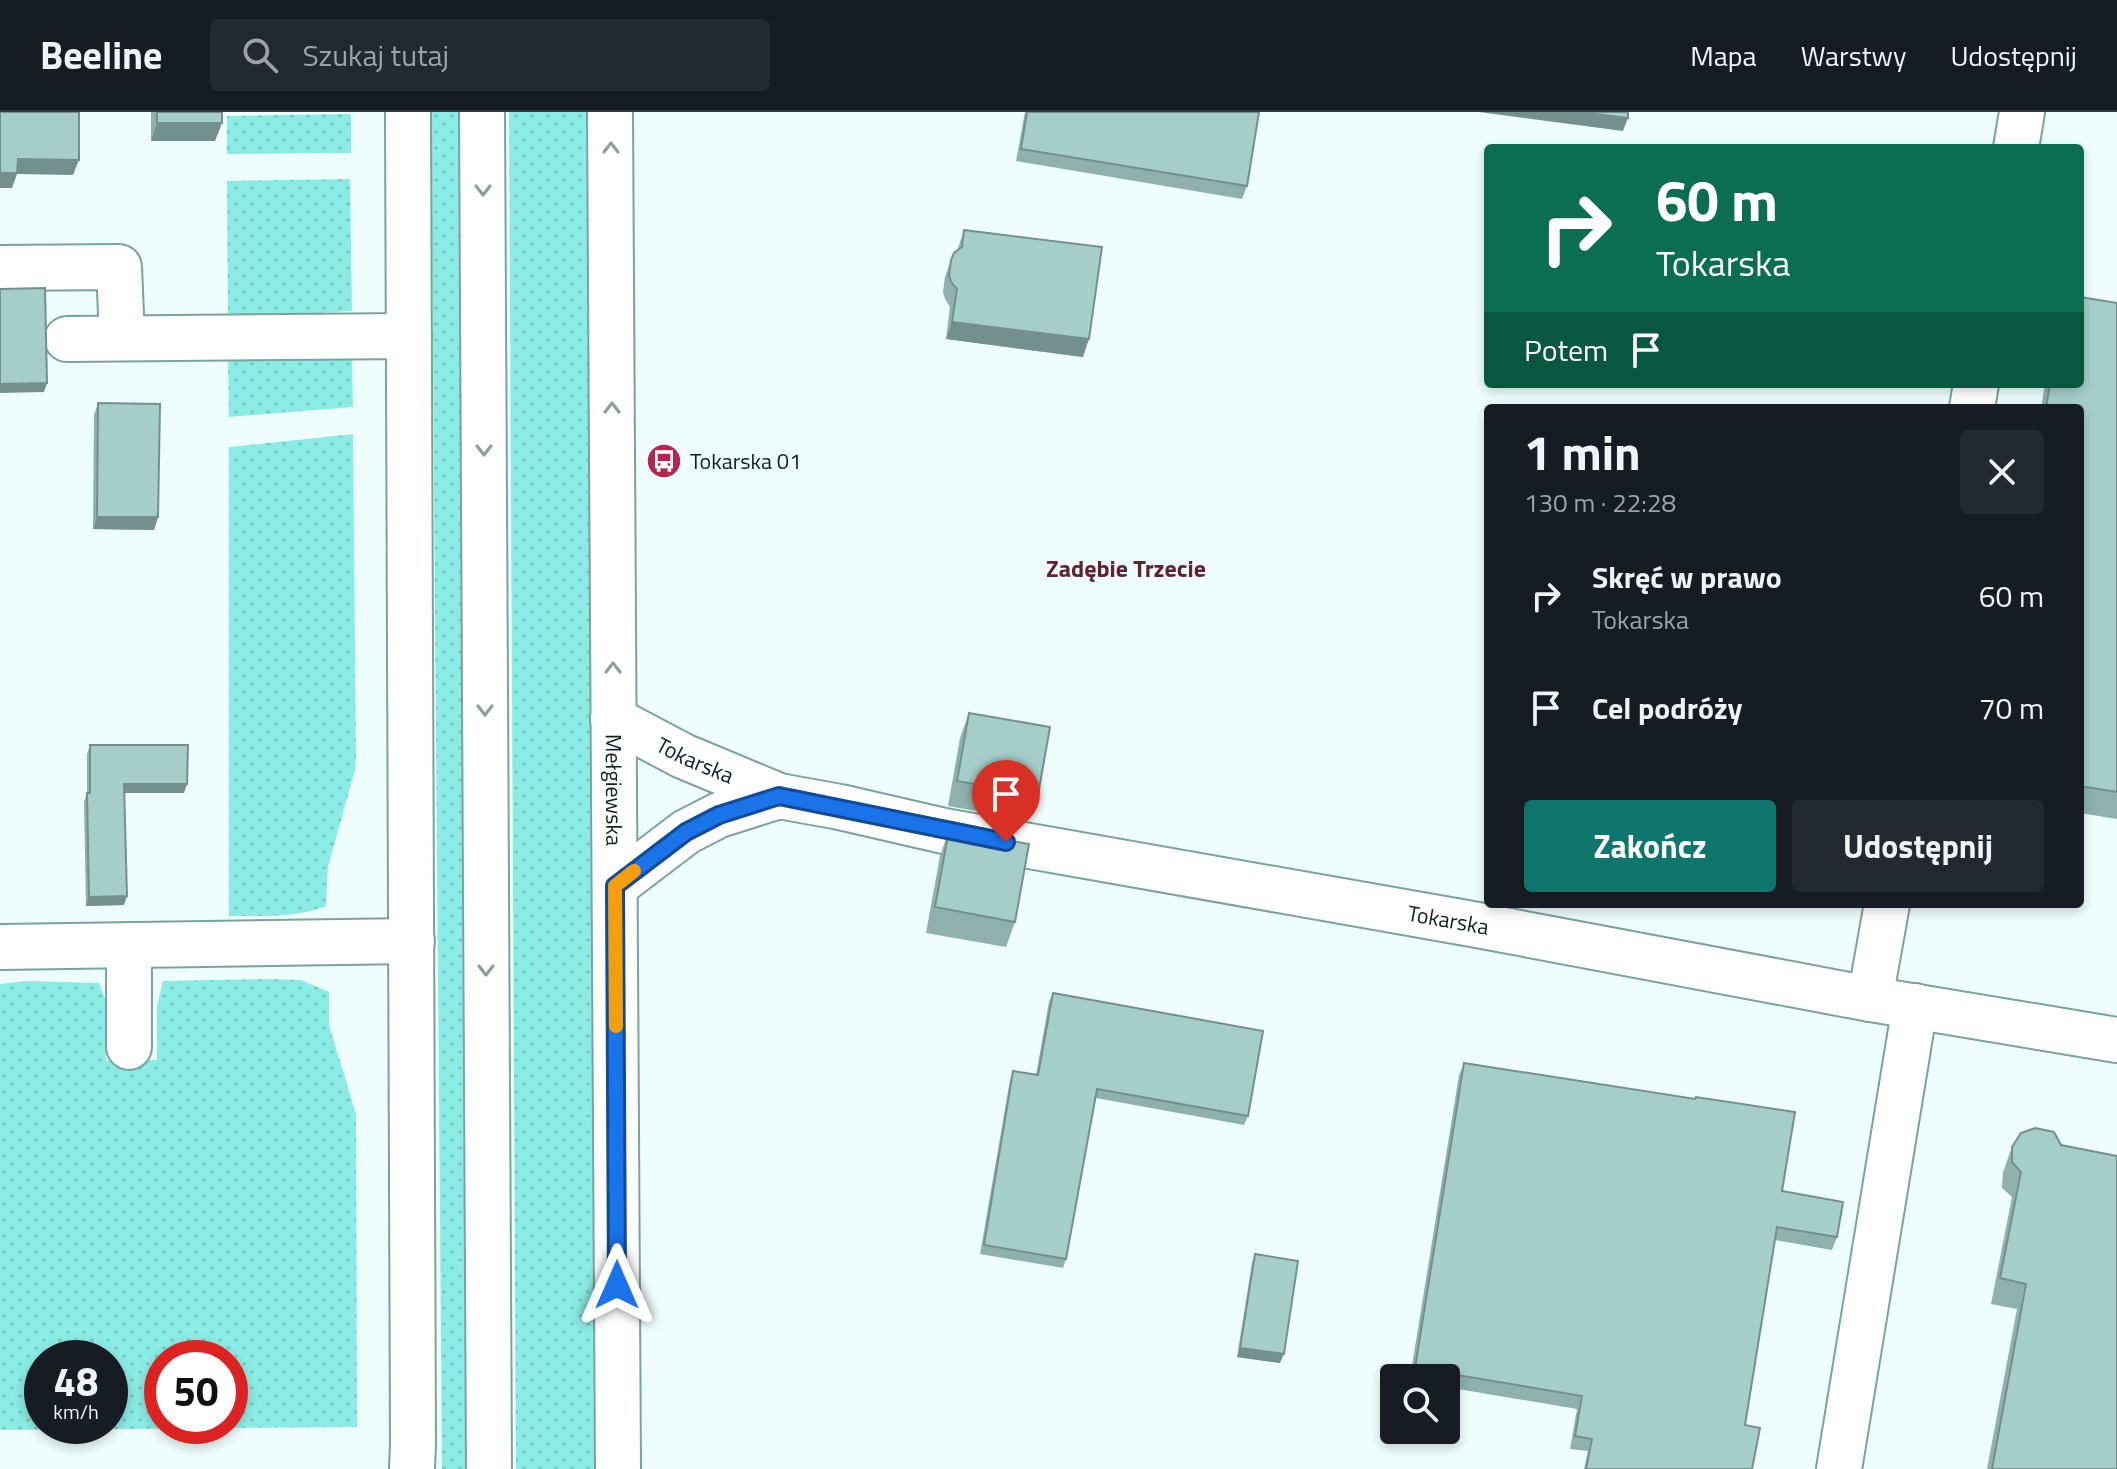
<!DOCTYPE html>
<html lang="pl">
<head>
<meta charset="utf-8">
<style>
  :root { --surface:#171b24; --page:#242831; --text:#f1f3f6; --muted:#9ea1a6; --line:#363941; --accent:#0f766e }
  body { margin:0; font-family:"Titillium Web",sans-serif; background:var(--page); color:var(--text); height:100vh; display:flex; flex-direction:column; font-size:30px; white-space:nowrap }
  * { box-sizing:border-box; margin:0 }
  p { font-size:26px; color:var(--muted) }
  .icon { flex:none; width:44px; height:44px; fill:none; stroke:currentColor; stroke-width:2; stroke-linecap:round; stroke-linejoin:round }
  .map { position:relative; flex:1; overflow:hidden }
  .drawer { position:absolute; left:1484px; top:292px; width:600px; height:504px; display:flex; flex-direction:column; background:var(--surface); border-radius:8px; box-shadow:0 4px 12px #0003 }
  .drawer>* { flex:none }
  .guide { position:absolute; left:1484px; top:32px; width:600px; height:244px; border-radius:8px; box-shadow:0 4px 12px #0003; background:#0b6e4f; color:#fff; overflow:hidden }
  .fabs { position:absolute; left:1380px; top:1252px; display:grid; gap:16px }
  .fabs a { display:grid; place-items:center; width:80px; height:80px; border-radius:8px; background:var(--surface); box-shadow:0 4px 12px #0003; font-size:40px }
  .speed { position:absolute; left:24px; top:1228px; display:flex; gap:16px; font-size:40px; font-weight:700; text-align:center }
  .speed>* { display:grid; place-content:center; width:104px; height:104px; border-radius:50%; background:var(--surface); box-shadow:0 4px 12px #0003; line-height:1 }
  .speed small { font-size:20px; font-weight:400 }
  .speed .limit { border:12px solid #d22; background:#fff; color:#111 }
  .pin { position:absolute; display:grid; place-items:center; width:68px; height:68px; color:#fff; margin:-82px -34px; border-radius:50% 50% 50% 0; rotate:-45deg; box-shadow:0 0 8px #0007 }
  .pin .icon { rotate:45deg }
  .me { position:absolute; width:88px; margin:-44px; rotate:0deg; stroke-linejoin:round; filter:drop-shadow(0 0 6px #0008) }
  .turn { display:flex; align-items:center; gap:28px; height:168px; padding:0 40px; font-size:36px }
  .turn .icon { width:104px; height:104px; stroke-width:2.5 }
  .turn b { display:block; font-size:56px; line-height:68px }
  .then { display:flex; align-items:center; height:76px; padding:0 40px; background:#0003; gap:16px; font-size:30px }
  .round { display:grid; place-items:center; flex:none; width:84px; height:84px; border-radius:8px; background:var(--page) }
  .summary { display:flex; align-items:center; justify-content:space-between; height:136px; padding:0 40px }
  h1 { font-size:48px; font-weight:700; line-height:60px }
  .cta { display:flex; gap:16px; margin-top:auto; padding:16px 40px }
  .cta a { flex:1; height:92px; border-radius:8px; background:var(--accent); color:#fff; font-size:32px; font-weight:700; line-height:92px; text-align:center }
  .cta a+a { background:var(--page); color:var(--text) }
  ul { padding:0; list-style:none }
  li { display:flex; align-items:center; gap:24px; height:112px; padding:0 40px }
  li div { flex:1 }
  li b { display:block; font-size:30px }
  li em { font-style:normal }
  header { display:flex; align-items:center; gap:48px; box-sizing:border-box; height:112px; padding:0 40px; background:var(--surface); border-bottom:2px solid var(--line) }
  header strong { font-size:38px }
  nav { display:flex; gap:44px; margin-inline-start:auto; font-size:28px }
  .search { width:560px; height:72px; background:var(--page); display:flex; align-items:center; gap:20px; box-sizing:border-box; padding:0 28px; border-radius:8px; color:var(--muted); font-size:30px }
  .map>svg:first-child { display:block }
</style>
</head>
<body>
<header>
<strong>Beeline</strong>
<div class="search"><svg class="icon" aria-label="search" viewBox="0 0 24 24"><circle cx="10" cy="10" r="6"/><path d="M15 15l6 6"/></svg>Szukaj tutaj</div>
<nav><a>Mapa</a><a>Warstwy</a><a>Udostępnij</a></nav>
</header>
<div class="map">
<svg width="2117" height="1357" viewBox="0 0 2117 1357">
  <defs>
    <pattern id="grass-dots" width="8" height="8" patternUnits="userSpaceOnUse" patternTransform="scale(2)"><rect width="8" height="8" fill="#8bece5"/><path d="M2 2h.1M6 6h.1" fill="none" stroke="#77cac4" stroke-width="1.8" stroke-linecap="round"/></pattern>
  </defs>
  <rect width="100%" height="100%" fill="#eefefc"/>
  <path fill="url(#grass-dots)" fill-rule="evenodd" d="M 431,0 L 461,0 L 466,1357 L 442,1357 Z
    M 509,0 L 586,0 L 590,312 L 596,1357 L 516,1357 Z
    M 351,2 L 351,41 L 227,42 L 227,4 Z
    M 350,67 L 352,199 L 228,207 L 227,69 Z
    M 352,242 L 353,295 L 229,305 L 228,247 Z
    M 353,322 L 356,647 L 355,658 L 328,755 L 326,794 C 295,806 263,804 229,804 L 229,335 Z
    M 266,867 L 301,868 L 329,880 L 329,913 L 356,1002 L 357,1315 L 0,1318 L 0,872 L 26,869 L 99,871 L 105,886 L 106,949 L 157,948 L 157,894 L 163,869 ZM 42,1246 L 110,1246 L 110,1314 L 42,1314 ZM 162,1246 L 230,1246 L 230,1314 L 162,1314 Z"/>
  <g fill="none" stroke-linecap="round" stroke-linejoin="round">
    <g stroke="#7aa29e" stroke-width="48">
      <g id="minor">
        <path d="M 408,0 L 413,1332 L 412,1357"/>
        <path d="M 2016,36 L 2022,0"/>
        <path d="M 0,156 L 119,155 L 122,226"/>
        <path d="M 67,227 L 409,224"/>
        <path d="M 1972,296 L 1976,272"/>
        <path id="s1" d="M 613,607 L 683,644 L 779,684 L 840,695 L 944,719 L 1472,812 L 1870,887 L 2117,928"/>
        <path d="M 615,774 L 686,720 L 719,703 L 779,684"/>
        <path d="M 129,833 L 129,935"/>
        <path d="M 0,835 L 412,829"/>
        <path d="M 1870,887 L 1887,792"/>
        <path d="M 1839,1357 L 1915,894"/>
      </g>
    </g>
    <g stroke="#7aa29e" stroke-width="48">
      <g id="major">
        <path d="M 482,0 L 489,1357"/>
        <path id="s2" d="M 610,0 L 618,1357"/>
      </g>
    </g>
    <use href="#minor" stroke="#fff" stroke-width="44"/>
    <use href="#major" stroke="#fff" stroke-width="44"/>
  </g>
  <path fill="#8eb1ae" d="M 151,0 L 222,0 L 215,29 L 151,29 Z
    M 1025,0 L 1259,0 L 1247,74 L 1242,87 L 1016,49 Z
    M 964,118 L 1083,245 L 946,227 L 950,195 L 945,187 L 943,180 L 945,165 L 951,148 L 957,139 Z
    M 2117,191 L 2117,707 L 2080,701 L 2080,296 L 2041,296 L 2045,272 L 2080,272 Z
    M 98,291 L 158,405 L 154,418 L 93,417 L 94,303 Z
    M 969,601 L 1038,683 L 1028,708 L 948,694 L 960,626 Z
    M 90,633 L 184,681 L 125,681 L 124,793 L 86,794 L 84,690 L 87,681 L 87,642 Z
    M 949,718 L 1015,810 L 1006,835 L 926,821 L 940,744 Z
    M 1053,881 L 1248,1004 L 1244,1013 L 1096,986 L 1066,1147 L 1063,1156 L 980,1142 L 1010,968 L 1013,959 L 1036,963 L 1049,890 Z
    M 1464,951 L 1782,1079 L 1837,1125 L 1832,1138 L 1775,1128 L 1745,1313 L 1752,1357 L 1584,1357 L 1588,1339 L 1570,1337 L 1577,1297 L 1446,1275 L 1446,1266 L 1410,1266 L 1459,963 Z
    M 2021,1021 L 2117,1357 L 1987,1357 L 2017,1197 L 1991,1192 L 2012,1085 L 2002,1076 L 2003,1060 L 2012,1035 Z
    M 1255,1142 L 1280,1251 L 1237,1245 L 1252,1151 Z"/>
  <path fill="#74908d" d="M 1479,0 L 1579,0 L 1628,6 L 1623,19 Z
    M 157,11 L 222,11 L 215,29 L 151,29 Z
    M 18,47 L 79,48 L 73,63 L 17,62 L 12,76 L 0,76 L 0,61 Z
    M 952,210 L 1089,227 L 1083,245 L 946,227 Z
    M 47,271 L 44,280 L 0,281 L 0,272 Z
    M 97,405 L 158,405 L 154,418 L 93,417 Z
    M 124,672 L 187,672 L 184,681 L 121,681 Z
    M 127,784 L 124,793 L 86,794 L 89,785 Z
    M 1240,1236 L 1284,1242 L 1280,1251 L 1237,1245 Z"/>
  <path fill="#a5ceca" stroke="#74908d" stroke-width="2" d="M 0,0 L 79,0 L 79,48 L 18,47 L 17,61 L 0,61 Z
    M 157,0 L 222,0 L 222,11 L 157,11 Z
    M 1027,0 L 1259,0 L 1247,74 L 1021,37 Z
    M 1579,0 L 1628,0 L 1628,6 Z
    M 964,118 L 1102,135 L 1089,227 L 952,210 L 957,177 L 951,170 L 949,163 L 951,148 L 954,141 L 962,135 Z
    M 45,176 L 47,271 L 0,272 L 0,177 Z
    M 2080,185 L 2117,191 L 2117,680 L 2080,674 L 2080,296 L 2046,296 L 2050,272 L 2080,272 Z
    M 98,291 L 160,292 L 158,405 L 97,405 Z
    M 969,601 L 1050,615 L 1038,683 L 957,669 Z
    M 90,633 L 188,633 L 187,672 L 124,672 L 127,784 L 89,785 L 87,681 L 90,681 Z
    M 949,718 L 1029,732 L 1015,810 L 935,795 Z
    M 1053,881 L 1263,919 L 1248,1004 L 1097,977 L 1066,1147 L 984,1133 L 1013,959 L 1038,963 Z
    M 1464,951 L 1695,987 L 1696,985 L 1795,1000 L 1782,1079 L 1843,1090 L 1837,1125 L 1777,1115 L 1745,1313 L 1760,1316 L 1752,1357 L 1586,1357 L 1592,1327 L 1575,1324 L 1582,1284 L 1415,1256 Z
    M 2035,1016 L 2054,1020 L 2061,1033 L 2117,1044 L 2117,1357 L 1992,1357 L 2026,1172 L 2000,1166 L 2021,1060 L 2012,1050 L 2012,1035 L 2021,1021 Z
    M 1255,1142 L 1298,1149 L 1284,1242 L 1240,1236 Z"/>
  <defs><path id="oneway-chevron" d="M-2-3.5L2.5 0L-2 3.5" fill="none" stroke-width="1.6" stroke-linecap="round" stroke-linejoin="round" transform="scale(2)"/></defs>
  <g stroke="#949b9a">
    <use href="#oneway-chevron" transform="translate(611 36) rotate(-90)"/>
    <use href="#oneway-chevron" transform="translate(483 78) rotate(90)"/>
    <use href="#oneway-chevron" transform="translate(612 296) rotate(-90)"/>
    <use href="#oneway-chevron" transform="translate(484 338) rotate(90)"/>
    <use href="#oneway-chevron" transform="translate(613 556) rotate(-90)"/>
    <use href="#oneway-chevron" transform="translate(485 598) rotate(90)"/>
    <use href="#oneway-chevron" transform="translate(486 858) rotate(90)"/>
  </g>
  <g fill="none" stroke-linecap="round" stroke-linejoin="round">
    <g stroke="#114b97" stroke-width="20">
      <path id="route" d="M 617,1173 L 615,774 L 686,720 L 719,703 L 779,684 L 1006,730"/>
    </g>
    <use href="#route" stroke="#1a73e8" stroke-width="14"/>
    <path stroke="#f59e0b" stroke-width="14" d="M 616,914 L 615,774 L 634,759"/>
  </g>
  <defs>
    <g id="bus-disc" transform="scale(1.8)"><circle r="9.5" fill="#b62652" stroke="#eefefc"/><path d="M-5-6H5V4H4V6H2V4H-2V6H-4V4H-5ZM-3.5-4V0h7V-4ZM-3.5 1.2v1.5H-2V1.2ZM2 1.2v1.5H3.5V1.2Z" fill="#fff"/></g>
  </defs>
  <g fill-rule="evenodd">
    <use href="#bus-disc" x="664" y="349"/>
  </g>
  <g text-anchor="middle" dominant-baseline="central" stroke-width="7" stroke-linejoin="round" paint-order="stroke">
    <g font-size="22" fill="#11201f" stroke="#eefefc" text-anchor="start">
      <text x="690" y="349">Tokarska 01</text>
    </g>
    <g font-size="22" fill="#11201f" stroke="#eefefc">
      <text stroke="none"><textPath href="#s1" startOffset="92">Tokarska</textPath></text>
      <text stroke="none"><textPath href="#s2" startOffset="678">Mełgiewska</textPath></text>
      <text stroke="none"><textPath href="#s1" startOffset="864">Tokarska</textPath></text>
    </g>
    <g font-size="24" font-weight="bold" fill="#641f30" stroke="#eefefc">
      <text x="1126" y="456">Zadębie Trzecie</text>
    </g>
  </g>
</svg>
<div class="fabs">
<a><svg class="icon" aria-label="search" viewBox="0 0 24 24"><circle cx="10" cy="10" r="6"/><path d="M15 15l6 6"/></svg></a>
</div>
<div class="speed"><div>48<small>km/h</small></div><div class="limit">50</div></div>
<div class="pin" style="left:1006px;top:730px;background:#d93025"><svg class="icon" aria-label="arrive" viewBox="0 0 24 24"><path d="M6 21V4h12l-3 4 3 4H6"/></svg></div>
<svg class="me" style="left:617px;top:1173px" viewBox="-20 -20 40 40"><path d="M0-17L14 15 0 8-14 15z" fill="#1a73e8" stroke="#fff" stroke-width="4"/></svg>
<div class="guide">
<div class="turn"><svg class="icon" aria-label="right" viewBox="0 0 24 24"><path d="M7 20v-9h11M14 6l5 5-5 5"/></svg><div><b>60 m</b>Tokarska</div></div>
<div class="then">Potem<svg class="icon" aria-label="arrive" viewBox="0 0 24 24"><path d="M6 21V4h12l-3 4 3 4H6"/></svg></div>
</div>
<section class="drawer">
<div class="summary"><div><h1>1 min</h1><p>130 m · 22:28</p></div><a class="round"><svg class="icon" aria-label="close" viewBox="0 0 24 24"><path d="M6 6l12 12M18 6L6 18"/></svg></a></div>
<ul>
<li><svg class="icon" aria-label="right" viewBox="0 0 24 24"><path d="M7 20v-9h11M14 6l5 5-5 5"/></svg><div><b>Skręć w prawo</b><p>Tokarska</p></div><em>60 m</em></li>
<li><svg class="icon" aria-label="arrive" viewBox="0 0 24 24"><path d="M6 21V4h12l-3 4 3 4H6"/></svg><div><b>Cel podróży</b></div><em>70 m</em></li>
</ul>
<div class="cta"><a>Zakończ</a><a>Udostępnij</a></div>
</section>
</div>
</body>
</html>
